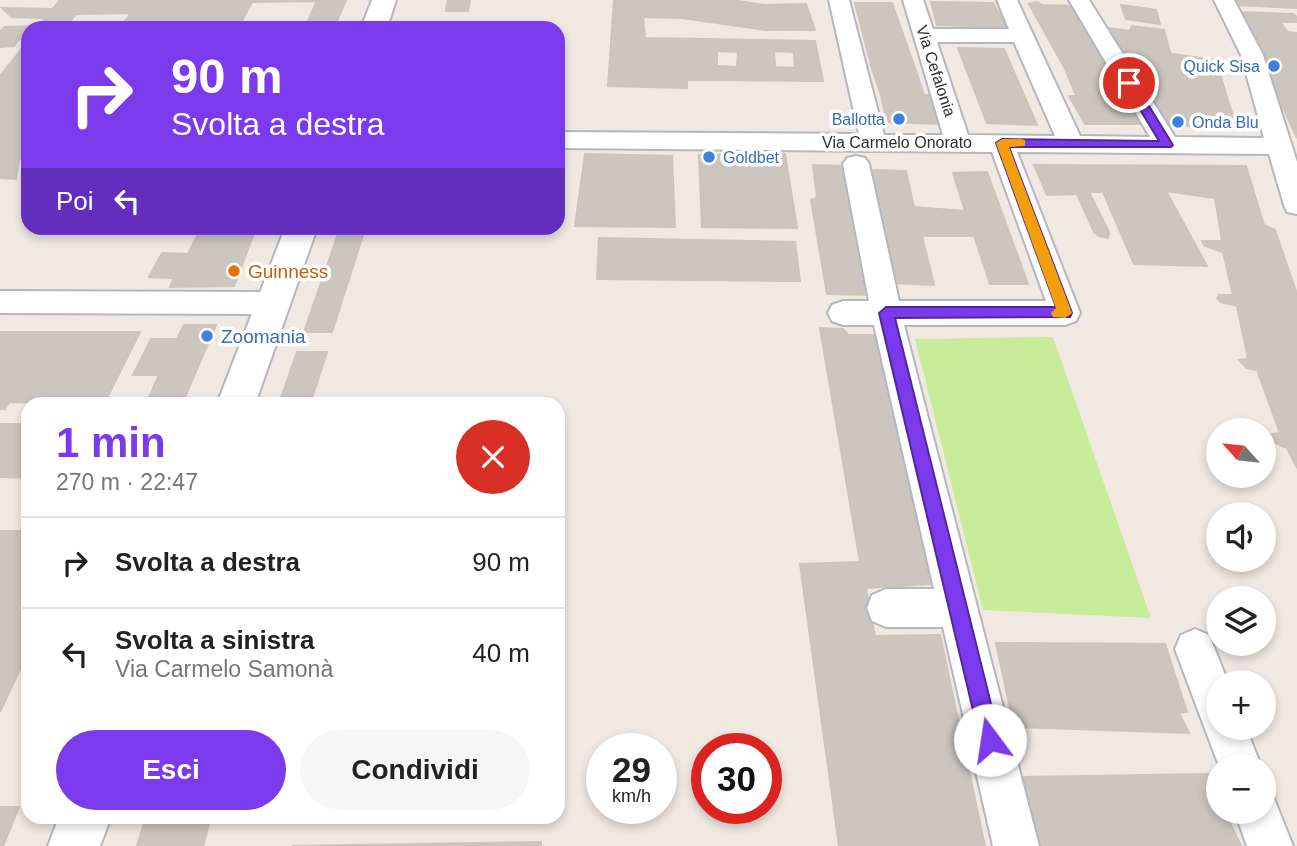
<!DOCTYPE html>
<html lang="it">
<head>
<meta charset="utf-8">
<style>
  :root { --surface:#fff; --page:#f6f6f6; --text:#222; --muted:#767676; --line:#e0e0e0; --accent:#7c3aed }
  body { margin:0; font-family:Helvetica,sans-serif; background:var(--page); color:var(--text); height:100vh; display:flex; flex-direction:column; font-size:26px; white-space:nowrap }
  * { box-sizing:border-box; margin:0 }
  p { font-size:23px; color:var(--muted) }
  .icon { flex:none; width:38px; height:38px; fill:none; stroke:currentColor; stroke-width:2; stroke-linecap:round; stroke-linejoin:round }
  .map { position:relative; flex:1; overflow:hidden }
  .drawer { position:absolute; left:21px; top:397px; width:544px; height:427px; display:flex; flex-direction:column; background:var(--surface); border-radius:21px; box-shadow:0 4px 10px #0003 }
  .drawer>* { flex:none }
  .hud { position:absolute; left:21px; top:21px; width:544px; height:214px; border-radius:21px; box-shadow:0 4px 10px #0003; background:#7c3aed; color:#fff; overflow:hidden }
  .needle { width:46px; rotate:297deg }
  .fabs { position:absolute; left:1206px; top:418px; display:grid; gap:14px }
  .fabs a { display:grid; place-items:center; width:70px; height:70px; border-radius:50%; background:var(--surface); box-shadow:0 4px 10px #0003; font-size:35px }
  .speed { position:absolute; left:586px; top:733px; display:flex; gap:14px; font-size:35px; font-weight:700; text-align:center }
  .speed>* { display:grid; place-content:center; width:91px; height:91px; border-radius:50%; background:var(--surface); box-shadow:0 4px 10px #0003; line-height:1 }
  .speed small { font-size:18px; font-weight:400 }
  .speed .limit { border:10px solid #d22; background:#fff; color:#111 }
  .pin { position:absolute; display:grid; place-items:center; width:60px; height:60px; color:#fff; margin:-30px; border:4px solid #fff; border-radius:50%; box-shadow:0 2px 7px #0007 }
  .me { position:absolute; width:77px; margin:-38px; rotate:346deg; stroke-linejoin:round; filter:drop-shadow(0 0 5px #0008) }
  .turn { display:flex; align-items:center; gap:24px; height:147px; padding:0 35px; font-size:32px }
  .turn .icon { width:91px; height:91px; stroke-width:2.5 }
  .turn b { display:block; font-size:49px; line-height:60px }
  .then { display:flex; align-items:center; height:66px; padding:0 35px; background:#0003; gap:14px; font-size:26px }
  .round { display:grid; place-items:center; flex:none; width:74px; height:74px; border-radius:37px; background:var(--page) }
  .head { display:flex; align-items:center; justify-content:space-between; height:119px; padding:0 35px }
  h1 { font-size:42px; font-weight:700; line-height:52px; color:var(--accent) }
  .cta { display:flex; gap:14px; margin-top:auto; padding:14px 35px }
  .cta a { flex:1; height:80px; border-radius:42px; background:var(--accent); color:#fff; font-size:28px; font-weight:700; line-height:80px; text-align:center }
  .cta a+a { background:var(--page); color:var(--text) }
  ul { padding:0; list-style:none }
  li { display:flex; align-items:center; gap:21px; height:91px; padding:0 35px; border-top:2px solid var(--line) }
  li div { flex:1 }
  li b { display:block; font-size:26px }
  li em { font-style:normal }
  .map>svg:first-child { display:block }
</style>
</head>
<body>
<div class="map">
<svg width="1297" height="846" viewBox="0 0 1297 846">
  <rect width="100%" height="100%" fill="#efe9e1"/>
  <path fill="#c9ec9a" d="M 1053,337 L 1151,618 L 983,610 L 915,339 Z"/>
  <path fill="#cbc7bf" stroke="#cbc5ba" stroke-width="2" fill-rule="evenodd" d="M 60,0 L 346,0 L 334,28 L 305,28 L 317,1 L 252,2 L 238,28 L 120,28 L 131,13 L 76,14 L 64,28 L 28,28 L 28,40 L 19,39 L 14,46 L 0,47 L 0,31 L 5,27 L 39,26 Z
    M 448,0 L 470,0 L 468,11 L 446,11 Z
    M 614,0 L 732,0 L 764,5 L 806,4 L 815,30 L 765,30 L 682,18 L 643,17 L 645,38 L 815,41 L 823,81 L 687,80 L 687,88 L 608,86 ZM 717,51 L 738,52 L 737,67 L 717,66 ZM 774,51 L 794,52 L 795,68 L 775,67 Z
    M 1234,0 L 1297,0 L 1297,8 L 1237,5 Z
    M 931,2 L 993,3 L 1007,27 L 937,25 Z
    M 1037,2 L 1042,5 L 1071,6 L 1106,68 L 1064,67 L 1029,4 Z
    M 855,3 L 892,3 L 915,68 L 872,69 Z
    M 1121,5 L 1156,10 L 1160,24 L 1126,19 Z
    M 2,8 L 51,9 L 44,18 L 12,17 Z
    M 1239,12 L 1294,14 L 1297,18 L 1297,22 L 1280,22 L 1288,32 L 1297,33 L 1297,138 Z
    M 1132,26 L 1164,30 L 1175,71 L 1193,73 L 1198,98 L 1228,101 L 1237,127 L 1161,125 L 1145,102 L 1157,101 L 1147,82 L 1137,82 L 1107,28 L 1130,31 Z
    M 28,41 L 28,159 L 19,159 L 16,179 L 0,178 L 0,76 Z
    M 958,48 L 1004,49 L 1037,125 L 987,123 Z
    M 1172,54 L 1216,60 L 1221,77 L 1175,71 Z
    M 1064,67 L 1106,68 L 1121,95 L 1076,95 Z
    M 915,68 L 924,95 L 881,95 L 872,69 Z
    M 1193,73 L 1221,77 L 1228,101 L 1198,98 Z
    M 881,95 L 933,95 L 941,124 L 887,122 Z
    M 1124,95 L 1140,124 L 1085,124 L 1069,96 Z
    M 585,154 L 672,156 L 675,227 L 575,226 Z
    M 785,154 L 797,228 L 702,227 L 699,155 Z
    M 813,165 L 843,166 L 870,295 L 827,294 L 811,200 L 817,198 Z
    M 1034,165 L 1246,166 L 1264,225 L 1275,230 L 1297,294 L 1297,468 L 1287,448 L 1264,438 L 1264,435 L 1280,433 L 1257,370 L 1247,368 L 1239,360 L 1248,359 L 1237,306 L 1221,302 L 1217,298 L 1219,295 L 1233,295 L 1223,252 L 1205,246 L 1202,241 L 1222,241 L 1215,198 L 1166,191 L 1207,266 L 1134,264 L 1103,192 L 1089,192 L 1109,232 L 1108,238 L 1099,236 L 1094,232 L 1077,194 L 1047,195 Z
    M 871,170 L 906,171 L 914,207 L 965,211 L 953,173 L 987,172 L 1028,284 L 990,284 L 974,236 L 922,236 L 934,285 L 894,283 Z
    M 201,228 L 256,228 L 234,286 L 170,287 L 174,278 L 149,277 L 162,253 L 188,254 Z
    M 338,234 L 363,235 L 332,332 L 304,332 Z
    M 599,238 L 795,242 L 800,281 L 597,279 Z
    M 184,325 L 216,325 L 182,404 L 146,404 L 159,375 L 133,375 L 151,339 L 177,339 Z
    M 820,328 L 843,329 L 848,335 L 876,335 L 932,584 L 866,588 L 875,636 L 940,635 L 985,846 L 839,846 L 800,564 L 860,562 Z
    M 0,332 L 140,332 L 104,404 L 9,402 L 5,409 L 0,409 Z
    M 297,352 L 327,352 L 310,404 L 279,404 Z
    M 0,424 L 28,424 L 28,478 L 0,477 Z
    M 0,531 L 28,531 L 28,652 L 0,712 Z
    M 996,643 L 1165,644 L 1187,712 L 1179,713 L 1189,733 L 1014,727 Z
    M 1208,774 L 1218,796 L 1218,812 L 1225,812 L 1241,846 L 1040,846 L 1022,777 Z
    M 0,807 L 19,807 L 3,846 L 0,846 Z
    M 146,817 L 211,817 L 203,846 L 137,846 Z
    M 541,842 L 541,846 L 292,846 Z"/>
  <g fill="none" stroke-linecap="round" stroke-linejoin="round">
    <g stroke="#b4b7c1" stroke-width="4">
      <path id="street" d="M 829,0 L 849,0 L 884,135 L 943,135 L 903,0 L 923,0 L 933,29 L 1009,29 L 997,0 L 1017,0 L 1080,136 L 1150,137 L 1069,0 L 1089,0 L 1175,137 L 1264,138 L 1241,55 L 1214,0 L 1234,0 L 1263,55 L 1297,162 L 1297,214 L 1287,212 L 1284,205 L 1269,154 L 1017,152 L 1080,313 L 1076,321 L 1065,325 L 904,325 L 1039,846 L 993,846 L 943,627 L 886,627 L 872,621 L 867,608 L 872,595 L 886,589 L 934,589 L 874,325 L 843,325 L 832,321 L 828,313 L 832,305 L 843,301 L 869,301 L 843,164 L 847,158 L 856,156 L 865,158 L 869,164 L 899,301 L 1046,301 L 992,152 L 558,148 L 558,132 L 859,134 ZM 937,42 L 1014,42 L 1055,136 L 968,135 Z
        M 0,291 L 273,292 L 284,295 L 288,303 L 284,311 L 273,314 L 0,313 Z
        M 1195,629 L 1209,635 L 1228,682 L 1218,682 L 1218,728 L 1246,728 L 1261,766 L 1219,766 L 1175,649 L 1181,635 Z
        M 1264,792 L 1273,796 L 1293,846 L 1247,846 L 1235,812 L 1264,812 Z"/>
    </g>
    <g stroke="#b4b7c1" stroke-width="4">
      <path id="secondary" d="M 372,0 L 396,0 L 387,28 L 361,28 Z
        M 285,228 L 317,228 L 255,404 L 217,404 Z
        M 59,817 L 111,817 L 100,846 L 48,846 Z"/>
    </g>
    <use href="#street" fill="#fff" fill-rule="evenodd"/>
    <use href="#secondary" fill="#fff" fill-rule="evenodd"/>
  </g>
  <path fill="#7c3aed" stroke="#51269a" stroke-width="2" d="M 1125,80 L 1135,83 L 1173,145 L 1171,147 L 1009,147 L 1072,313 L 1070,317 L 895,318 L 1000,740 L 997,748 L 990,751 L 983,748 L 980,740 L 879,313 L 886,307 L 1056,307 L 996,143 L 1002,139 L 1159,141 L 1124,83 Z"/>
  <path fill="#f59e0b" d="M 1021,139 L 1025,140 L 1025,146 L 1009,147 L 1072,313 L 1065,318 L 1053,317 L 1051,313 L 1056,308 L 996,143 L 1002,139 Z"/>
  <g fill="#3f7fe0" stroke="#fff" stroke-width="2.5">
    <circle cx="1274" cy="66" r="7"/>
    <circle cx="899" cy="119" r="7"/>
    <circle cx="1178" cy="122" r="7"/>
    <circle cx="709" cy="157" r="7"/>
    <circle cx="207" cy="336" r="7"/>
  </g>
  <circle fill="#e8710a" stroke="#fff" stroke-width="2.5" cx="234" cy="271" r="7"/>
  <g text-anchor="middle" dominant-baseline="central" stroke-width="7" stroke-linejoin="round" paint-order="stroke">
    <g font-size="16" fill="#366cbe" stroke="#fff" text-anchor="end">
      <text x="1260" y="66">Quick Sisa</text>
      <text x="885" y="119">Ballotta</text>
      <text x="1192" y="122" text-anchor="start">Onda Blu</text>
      <text x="723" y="157" text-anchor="start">Goldbet</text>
    </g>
    <g font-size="16" fill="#2e2e2e" stroke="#fff">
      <text transform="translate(936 71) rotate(72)">Via Cefalonia</text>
      <text x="897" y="142">Via Carmelo Onorato</text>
    </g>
    <g font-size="19" fill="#c56008" stroke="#fff" text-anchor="start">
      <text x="248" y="271">Guinness</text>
    </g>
    <g font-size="19" fill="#366cbe" stroke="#fff" text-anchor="start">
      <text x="221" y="336">Zoomania</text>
    </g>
  </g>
</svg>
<div class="fabs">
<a><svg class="needle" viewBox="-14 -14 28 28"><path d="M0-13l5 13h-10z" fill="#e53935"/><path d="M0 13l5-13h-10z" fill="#767676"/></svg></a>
<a><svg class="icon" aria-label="sound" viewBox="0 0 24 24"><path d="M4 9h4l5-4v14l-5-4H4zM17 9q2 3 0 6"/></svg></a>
<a><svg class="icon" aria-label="layers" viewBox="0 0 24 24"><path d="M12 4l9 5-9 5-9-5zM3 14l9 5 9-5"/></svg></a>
<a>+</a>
<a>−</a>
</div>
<div class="speed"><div>29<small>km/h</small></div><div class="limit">30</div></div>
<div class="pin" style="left:1129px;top:83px;background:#d93025"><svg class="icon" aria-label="arrive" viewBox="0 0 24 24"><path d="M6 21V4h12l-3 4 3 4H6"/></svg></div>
<svg class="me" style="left:990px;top:740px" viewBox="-20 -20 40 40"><circle r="19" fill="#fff"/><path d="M0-13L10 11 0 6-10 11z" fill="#7c3aed"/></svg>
<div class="hud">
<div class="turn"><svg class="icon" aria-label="right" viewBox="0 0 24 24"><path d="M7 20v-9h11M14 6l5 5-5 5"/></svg><div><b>90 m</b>Svolta a destra</div></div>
<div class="then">Poi<svg class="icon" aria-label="left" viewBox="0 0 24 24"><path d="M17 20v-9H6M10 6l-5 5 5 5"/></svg></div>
</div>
<section class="drawer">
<div class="head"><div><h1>1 min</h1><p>270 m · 22:47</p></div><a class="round" style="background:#d93025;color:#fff"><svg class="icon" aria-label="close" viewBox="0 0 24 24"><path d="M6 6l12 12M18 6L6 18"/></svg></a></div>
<ul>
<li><svg class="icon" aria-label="right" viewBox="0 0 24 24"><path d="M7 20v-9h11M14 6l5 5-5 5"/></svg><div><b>Svolta a destra</b></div><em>90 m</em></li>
<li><svg class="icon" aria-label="left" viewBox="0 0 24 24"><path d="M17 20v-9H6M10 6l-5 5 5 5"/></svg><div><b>Svolta a sinistra</b><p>Via Carmelo Samonà</p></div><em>40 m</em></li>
</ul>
<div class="cta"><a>Esci</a><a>Condividi</a></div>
</section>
</div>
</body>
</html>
